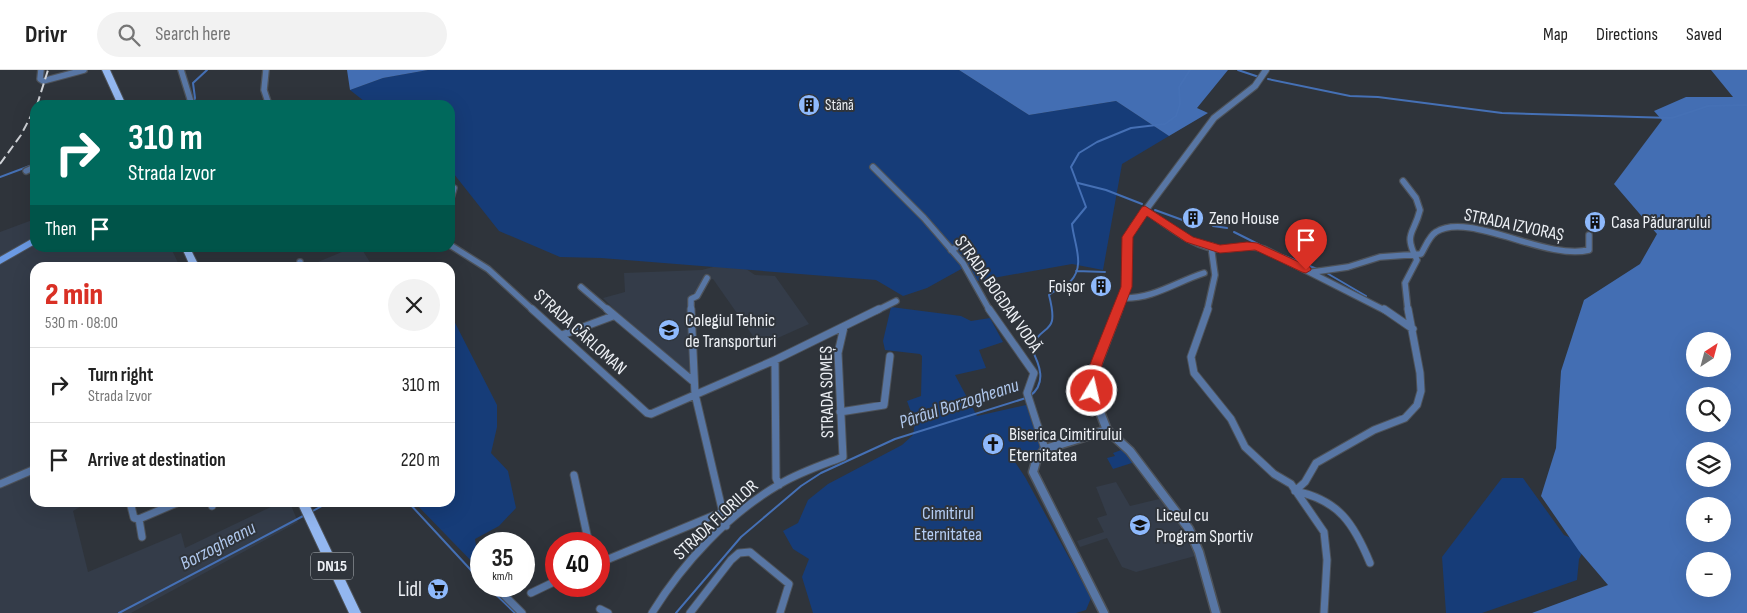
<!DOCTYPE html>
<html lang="en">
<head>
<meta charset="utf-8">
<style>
  :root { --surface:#fff; --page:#f2f2f2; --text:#222; --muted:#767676; --line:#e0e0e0; --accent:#d93025 }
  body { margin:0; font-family:"Sofia Sans Condensed",sans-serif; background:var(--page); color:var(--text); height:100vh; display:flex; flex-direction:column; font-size:19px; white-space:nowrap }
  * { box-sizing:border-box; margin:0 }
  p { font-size:16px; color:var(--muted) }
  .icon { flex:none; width:28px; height:28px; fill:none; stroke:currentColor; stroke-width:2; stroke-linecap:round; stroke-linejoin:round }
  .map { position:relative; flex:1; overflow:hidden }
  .sheet { position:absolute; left:30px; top:192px; width:425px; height:245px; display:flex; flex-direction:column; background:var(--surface); border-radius:15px; box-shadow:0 5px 20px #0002 }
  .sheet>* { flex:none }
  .guide { position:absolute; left:30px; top:30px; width:425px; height:152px; border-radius:15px; box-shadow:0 5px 20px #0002; background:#00695c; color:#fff; overflow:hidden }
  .needle { width:32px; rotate:36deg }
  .tools { position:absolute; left:1686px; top:262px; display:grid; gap:10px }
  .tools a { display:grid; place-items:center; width:45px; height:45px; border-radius:50%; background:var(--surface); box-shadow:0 5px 20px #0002; font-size:25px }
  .speed { position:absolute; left:470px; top:462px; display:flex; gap:10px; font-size:25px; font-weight:700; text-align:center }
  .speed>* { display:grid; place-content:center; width:65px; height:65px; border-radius:50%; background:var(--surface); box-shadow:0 5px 20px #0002; line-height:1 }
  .speed small { font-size:12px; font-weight:400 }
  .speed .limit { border:8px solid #d22; background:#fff; color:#111 }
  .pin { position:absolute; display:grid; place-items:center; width:42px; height:42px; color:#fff; margin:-51px -21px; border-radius:50% 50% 50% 0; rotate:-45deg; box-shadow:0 0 5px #0007 }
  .pin .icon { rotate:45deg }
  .me { position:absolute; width:55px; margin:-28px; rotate:9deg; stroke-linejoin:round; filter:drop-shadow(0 0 4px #0008) }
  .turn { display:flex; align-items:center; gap:18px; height:105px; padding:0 15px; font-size:22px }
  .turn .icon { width:65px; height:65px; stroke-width:2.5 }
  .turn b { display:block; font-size:35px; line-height:42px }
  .then { display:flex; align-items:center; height:48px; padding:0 15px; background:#0003; gap:10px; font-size:19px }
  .round { display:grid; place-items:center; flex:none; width:52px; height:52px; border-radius:26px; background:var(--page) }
  .headline { display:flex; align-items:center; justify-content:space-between; height:85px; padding:0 15px }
  h1 { font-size:30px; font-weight:800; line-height:38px; color:var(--accent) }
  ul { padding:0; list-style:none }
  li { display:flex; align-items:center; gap:15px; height:75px; padding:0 15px; border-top:1px solid var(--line) }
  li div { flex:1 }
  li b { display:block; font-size:19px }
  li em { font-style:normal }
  header { display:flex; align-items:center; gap:30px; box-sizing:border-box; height:70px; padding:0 25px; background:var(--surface); border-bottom:1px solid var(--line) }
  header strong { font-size:24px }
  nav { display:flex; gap:28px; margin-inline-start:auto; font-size:18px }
  .search { width:350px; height:45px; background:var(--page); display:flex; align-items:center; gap:12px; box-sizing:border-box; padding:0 18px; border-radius:28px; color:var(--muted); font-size:19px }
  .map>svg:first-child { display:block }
</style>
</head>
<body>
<header>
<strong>Drivr</strong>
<div class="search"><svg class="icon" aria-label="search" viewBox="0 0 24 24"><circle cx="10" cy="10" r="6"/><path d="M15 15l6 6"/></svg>Search here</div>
<nav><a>Map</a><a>Directions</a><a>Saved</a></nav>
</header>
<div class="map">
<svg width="1747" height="543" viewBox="0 0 1747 543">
  <rect width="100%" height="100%" fill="#2f343b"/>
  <path fill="#343c49" d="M 35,149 L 35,178 L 171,178 L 180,197 L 35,198 L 35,432 L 79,433 L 80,437 L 73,441 L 88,502 L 181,463 L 185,478 L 279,433 L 290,433 L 298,452 L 131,543 L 0,543 L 0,162 Z
    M 349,179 L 363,181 L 373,197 L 306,197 Z
    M 728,193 L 737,193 L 755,205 L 775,206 L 809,254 L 760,276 L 713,209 L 709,210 L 696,231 L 687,232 L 691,302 L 688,303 L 620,245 L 603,228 L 625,222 L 624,203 L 702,200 Z
    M 1116,412 L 1130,436 L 1159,429 L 1166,430 L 1195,486 L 1136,502 L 1122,497 L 1107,468 L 1080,477 L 1077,471 L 1104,462 L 1097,448 L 1107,445 L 1096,417 Z"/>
  <path fill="#163c78" d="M 428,0 L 959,0 L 1029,45 L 1116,31 L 1169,66 L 1122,94 L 1103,200 L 1072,194 L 971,212 L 963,198 L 927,218 L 903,226 L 876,210 L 601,188 L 560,187 L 499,161 L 450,99 L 450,35 L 369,35 L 350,20 L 383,8 Z
    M 891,237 L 961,246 L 971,251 L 990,248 L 1003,272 L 979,280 L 986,298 L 955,305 L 977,346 L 1026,335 L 1041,377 L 1039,384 L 1015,392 L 1025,407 L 1091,528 L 1086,540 L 1076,543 L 813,543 L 802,507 L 809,489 L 793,479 L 783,461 L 798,453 L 808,430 L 828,414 L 902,375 L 913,365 L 915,353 L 907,331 L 921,326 L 922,286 L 920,284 L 885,280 L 883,271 Z
    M 450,243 L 497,335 L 497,357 L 491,383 L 508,401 L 516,438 L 499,456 L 475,469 L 480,500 L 415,433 L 450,432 Z
    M 1124,379 L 1135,392 L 1113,399 L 1107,388 L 1115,386 L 1113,383 Z
    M 1502,408 L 1523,408 L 1564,465 L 1584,473 L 1585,477 L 1579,489 L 1577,510 L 1482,543 L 1446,543 L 1442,487 Z"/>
  <path fill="#436eb3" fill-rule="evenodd" d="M 347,0 L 428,0 L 383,8 L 350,20 Z
    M 959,0 L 1228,0 L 1197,38 L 1208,43 L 1169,66 L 1116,31 L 1029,45 Z
    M 1711,0 L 1747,0 L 1747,543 L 1532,543 L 1608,515 L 1579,481 L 1541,426 L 1556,378 L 1561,301 L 1584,230 L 1640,194 L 1657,164 L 1614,114 L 1662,50 L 1654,41 L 1686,27 L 1733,27 ZM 1722,271 L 1722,299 L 1695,299 L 1695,271 ZM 1695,326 L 1722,326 L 1722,354 L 1695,354 ZM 1722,381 L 1722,409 L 1695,409 L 1695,381 ZM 1722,436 L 1722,464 L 1695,464 L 1695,436 ZM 1695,491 L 1722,491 L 1722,519 L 1695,519 Z"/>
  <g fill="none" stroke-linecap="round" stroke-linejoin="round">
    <path stroke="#4570b5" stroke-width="2" d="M 1238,0 L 1259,7
      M 1268,9 L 1350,26 L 1378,27 L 1502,43 L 1672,48 L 1708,36 L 1747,35
      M 192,35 L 195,28 L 193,13 L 207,0
      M 0,107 L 35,94
      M 1078,113 L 1106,120 L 1142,134
      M 1155,140 L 1199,156
      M 1213,156 L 1227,158
      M 1234,162 L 1262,176
      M 1282,185 L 1317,199
      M 1076,201 L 1105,202
      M 1325,202 L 1366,226
      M 1030,326 C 1047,313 1040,295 1031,278 C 1042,251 1060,268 1049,225 C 1055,219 1064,218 1070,212 C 1086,196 1074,174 1072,154 L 1086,137 L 1071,97 L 1079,83 L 1097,72 L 1131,58 L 1165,54 L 1176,46 L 1180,34 L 1179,17 L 1190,0
      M 408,432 L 481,511
      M 311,442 L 329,432
      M 487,516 L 515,543
      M 119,543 L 305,445
      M 676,543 L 741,467 L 801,416 L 821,403 L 895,369 L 1026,328"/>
    <g stroke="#4d5259" stroke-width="8">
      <path id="minor-far1" d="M 41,0 L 40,9 L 43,11 L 84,0
        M 181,0 L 191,32 L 186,35
        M 266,0 L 264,20 L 269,35
        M 873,97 L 924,148 L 963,193 L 990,241
        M 26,101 L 35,97
        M 1403,111 L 1416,128 L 1420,140 C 1414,165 1403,162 1417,190 L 1405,213 L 1408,241
        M 450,131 L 454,118
        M 1145,140 C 1167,154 1194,179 1221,179 C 1237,179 1248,174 1264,179 L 1386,241
        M 450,175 L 488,199 L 534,241
        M 951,180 L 959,176 L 965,178
        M 300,192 L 300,198
        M 1313,202 L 1348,197 L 1380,187 L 1421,184 C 1425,178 1429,166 1436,162 C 1469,141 1546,191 1589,180 L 1589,165
        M 581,217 L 609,241
        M 1123,228 C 1153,229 1176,212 1204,203
        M 691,241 L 691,229 L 697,226 L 707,208
        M 876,241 L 896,231
        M 1207,241 L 1215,205 L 1211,176"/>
    </g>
    <g stroke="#4d5259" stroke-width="9">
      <path id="minor" d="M 532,239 L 647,343 L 651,344 L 775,290 L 879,239
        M 607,239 L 694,312
        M 691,239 L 695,324 L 726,456
        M 989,239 L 1034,303 L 1027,323 L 1045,379
        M 1208,239 L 1191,287 L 1194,303 L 1231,349 L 1245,377 L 1274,404 L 1291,414 L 1324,462 L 1327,490 L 1324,543
        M 1384,239 L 1413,259
        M 562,265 L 613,246
        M 775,290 L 776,408 L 779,415
        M 840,342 L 884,335 L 890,286
        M 574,405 L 589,474
        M 0,414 L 35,399
        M 1295,421 L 1305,412 L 1316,393 L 1374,360 L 1405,348 L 1417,335 L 1421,321 L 1420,303 L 1408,239
        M 1295,421 C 1339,430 1354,454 1370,493
        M 130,432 L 134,448 L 139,449 L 142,467
        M 211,432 L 212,436
        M 139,449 L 179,432
        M 599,493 L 722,442
        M 495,516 L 522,543
        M 531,523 L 556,511
        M 600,539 L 608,543
        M 652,543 C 683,493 728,444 780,414 C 800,402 822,395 843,387 L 838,283 L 844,257
        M 690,543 L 731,490 L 739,483 L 750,482 L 789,514 L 780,543"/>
    </g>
    <g stroke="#4d5259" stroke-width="8">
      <path id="tertiary-far1" d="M 1118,241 C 1121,233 1127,223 1127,215 C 1128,194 1122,175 1133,157 L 1214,48 L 1255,16 L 1266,0"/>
    </g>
    <g stroke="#4d5259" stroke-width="11">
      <path id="tertiary" d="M 1118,239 L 1093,305 L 1093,324 L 1107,360 L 1130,381 L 1189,459 L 1199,482 L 1216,543
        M 1104,543 L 1033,402 L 1036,391 L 1045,379 L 1107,360"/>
    </g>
    <g stroke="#4d5259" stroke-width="2">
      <path id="secondary" d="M 35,167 L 35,174 L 0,194 L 0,187 Z"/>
    </g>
    <g stroke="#4d5259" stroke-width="2">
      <path id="primary" d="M 102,0 L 110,0 L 126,35 L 118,35 Z
        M 182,178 L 190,178 L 200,198 L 191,198 Z
        M 297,432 L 308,432 L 361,543 L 349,543 Z"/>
    </g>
    <use href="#minor-far1" stroke="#5876a4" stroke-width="5.5"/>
    <use href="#minor" stroke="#5876a4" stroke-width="7"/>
    <use href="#tertiary-far1" stroke="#5876a4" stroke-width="6"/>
    <use href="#tertiary" stroke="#5876a4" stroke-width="8"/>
    <use href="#secondary" fill="#6b9ae4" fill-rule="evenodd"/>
    <use href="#primary" fill="#93b7f0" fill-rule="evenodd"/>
    <path stroke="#cfd2d7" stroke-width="2" stroke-dasharray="9 4.5" stroke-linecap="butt" d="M 37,35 L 48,0
      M 0,94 L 21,65 L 35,38"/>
  </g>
  <path fill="#d93025" stroke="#8d1f18" d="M 1145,136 L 1193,167 L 1220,175 L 1247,172 L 1257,173 L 1310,197 L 1311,200 L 1306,203 L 1302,202 L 1255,180 L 1220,183 L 1186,172 L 1147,146 L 1133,167 L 1132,217 L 1103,292 L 1099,305 L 1098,321 L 1092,326 L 1086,321 L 1087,305 L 1091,292 L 1121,217 L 1122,167 L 1142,137 Z"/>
  <defs>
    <g id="building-disc" transform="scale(1.125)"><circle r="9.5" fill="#8eb9fc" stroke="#2f343b"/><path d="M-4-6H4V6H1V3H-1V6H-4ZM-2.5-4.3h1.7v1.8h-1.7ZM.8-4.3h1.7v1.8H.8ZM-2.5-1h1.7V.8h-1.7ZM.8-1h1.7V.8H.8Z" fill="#111"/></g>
    <g id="school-disc" transform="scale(1.125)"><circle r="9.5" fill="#8eb9fc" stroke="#2f343b"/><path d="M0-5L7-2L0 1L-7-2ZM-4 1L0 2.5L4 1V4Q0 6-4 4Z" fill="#111"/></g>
    <g id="church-disc" transform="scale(1.125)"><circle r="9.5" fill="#8eb9fc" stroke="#2f343b"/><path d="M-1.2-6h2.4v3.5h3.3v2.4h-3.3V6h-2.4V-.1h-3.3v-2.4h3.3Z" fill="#111"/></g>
    <g id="supermarket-disc" transform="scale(1.125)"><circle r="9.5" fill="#8eb9fc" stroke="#2f343b"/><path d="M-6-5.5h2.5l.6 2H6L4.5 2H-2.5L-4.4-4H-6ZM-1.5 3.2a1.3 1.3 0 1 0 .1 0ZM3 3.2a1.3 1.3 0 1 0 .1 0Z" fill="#111"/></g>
  </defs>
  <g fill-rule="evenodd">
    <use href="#building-disc" x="809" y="35"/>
    <use href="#building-disc" x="1193" y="148"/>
    <use href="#building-disc" x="1595" y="152"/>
    <use href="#building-disc" x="1101" y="216"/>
    <use href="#school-disc" x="669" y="260"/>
    <use href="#church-disc" x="993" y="374"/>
    <use href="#school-disc" x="1140" y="455"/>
    <use href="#supermarket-disc" x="438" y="519"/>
  </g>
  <g text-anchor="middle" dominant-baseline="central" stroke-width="4" stroke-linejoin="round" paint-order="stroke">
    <g font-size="15" fill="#edf0f5" stroke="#2f343b" text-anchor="start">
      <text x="825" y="35">Stână</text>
    </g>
    <rect fill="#2f343b" stroke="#b4b8bd" stroke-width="1" x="311" y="482.5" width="42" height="27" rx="4"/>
    <g font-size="16" font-weight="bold" fill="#edf0f5">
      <text x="332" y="496">DN15</text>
    </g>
    <g font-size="18" fill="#edf0f5" stroke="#2f343b" text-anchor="start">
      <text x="1209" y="148">Zeno House</text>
      <text x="1611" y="152">Casa Pădurarului</text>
      <text x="1085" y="216" text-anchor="end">Foișor</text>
      <text x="685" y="250">Colegiul Tehnic<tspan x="685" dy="21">de Transporturi</tspan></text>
      <text x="1009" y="364">Biserica Cimitirului<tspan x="1009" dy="21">Eternitatea</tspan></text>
      <text x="1156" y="445">Liceul cu<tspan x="1156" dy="21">Program Sportiv</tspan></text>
    </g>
    <g font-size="18" fill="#edf0f5" stroke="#2f343b">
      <text transform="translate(1514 155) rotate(12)">STRADA IZVORAȘ</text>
      <text transform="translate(998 224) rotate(55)">STRADA BOGDAN VODĂ</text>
      <text transform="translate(580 262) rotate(42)">STRADA CÂRLOMAN</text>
      <text transform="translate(827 322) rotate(-91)">STRADA SOMEȘ</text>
      <text transform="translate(716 450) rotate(-43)">STRADA FLORILOR</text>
    </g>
    <g font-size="18" fill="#b5cdf3" stroke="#2f343b">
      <text x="948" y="443">Cimitirul<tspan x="948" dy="21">Eternitatea</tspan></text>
    </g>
    <g font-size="19" font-style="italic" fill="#afc7ec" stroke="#2f343b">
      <text transform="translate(959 334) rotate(-18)">Pârâul Borzogheanu</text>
      <text transform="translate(218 476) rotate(-28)">Borzogheanu</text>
    </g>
    <g font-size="21" fill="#edf0f5" stroke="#2f343b" text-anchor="end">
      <text x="422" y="519">Lidl</text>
    </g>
  </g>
</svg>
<div class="tools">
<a><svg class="needle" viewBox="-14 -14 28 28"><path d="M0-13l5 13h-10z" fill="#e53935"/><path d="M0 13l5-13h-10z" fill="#767676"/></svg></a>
<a><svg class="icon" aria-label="search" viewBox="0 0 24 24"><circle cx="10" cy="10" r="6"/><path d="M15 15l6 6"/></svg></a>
<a><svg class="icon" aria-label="layers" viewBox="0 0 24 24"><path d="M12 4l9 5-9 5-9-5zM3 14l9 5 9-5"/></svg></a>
<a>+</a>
<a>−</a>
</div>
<div class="speed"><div>35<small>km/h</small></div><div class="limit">40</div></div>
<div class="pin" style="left:1306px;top:200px;background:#d93025"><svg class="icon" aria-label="arrive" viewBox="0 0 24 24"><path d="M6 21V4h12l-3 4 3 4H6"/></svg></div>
<svg class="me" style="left:1092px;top:321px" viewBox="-20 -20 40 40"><circle r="17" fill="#d93025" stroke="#fff" stroke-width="3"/><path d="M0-11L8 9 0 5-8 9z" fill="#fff"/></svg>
<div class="guide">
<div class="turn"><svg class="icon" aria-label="right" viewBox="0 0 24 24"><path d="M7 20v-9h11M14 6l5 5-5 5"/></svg><div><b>310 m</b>Strada Izvor</div></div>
<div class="then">Then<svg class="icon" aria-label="arrive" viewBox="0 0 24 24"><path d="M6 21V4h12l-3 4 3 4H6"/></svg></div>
</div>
<section class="sheet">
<div class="headline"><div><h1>2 min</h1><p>530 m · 08:00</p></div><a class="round"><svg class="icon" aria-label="close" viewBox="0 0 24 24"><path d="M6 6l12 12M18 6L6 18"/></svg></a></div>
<ul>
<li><svg class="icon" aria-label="right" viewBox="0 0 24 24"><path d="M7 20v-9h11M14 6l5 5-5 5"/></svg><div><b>Turn right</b><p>Strada Izvor</p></div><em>310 m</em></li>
<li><svg class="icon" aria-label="arrive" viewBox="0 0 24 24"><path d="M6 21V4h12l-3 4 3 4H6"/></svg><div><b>Arrive at destination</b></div><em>220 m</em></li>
</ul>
</section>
</div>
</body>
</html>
